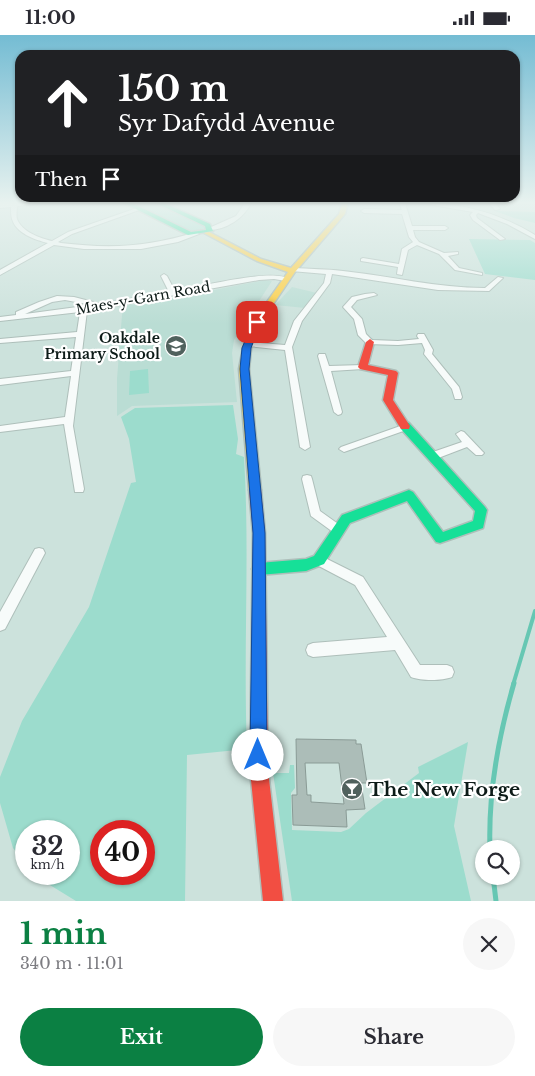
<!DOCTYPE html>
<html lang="en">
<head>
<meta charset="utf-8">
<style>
  :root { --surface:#fff; --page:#f7f7f7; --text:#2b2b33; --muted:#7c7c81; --accent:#0b8043 }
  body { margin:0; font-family:"Libre Baskerville",serif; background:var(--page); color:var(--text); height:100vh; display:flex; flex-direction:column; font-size:19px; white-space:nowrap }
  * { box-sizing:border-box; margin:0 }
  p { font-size:16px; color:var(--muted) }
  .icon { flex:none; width:28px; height:28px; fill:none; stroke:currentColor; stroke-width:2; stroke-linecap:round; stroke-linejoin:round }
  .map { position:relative; height:866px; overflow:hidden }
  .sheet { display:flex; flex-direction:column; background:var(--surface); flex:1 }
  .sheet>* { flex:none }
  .banner { position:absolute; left:15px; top:15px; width:505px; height:152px; border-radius:15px; box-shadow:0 1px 4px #0004; background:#202124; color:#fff; overflow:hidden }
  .controls { position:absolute; left:475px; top:805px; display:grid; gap:10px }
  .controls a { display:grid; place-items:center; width:45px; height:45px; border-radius:50%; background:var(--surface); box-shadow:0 1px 4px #0004; font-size:25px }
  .speed { position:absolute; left:15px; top:785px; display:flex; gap:10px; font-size:25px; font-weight:700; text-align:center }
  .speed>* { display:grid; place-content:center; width:65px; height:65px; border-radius:50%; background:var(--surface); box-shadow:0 1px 4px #0004; line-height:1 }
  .speed small { font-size:12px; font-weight:400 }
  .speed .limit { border:8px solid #d22; background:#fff; color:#111 }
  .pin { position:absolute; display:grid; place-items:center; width:42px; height:42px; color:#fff; margin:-21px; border-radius:10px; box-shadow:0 2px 8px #0006 }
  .me { position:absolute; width:55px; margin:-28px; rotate:0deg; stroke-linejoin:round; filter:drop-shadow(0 0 4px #0008) }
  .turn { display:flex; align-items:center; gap:18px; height:105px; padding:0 20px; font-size:22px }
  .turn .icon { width:65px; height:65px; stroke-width:2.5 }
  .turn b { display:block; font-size:35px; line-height:42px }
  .then { display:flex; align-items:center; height:48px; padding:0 20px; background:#0003; gap:10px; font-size:19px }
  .round { display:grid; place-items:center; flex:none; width:52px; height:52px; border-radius:26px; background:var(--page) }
  .overview { display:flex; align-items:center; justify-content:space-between; height:85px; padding:0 20px }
  h1 { font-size:30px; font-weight:800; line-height:38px; color:var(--accent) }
  .action { display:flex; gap:10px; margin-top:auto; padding:10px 20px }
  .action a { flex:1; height:58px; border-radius:30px; background:var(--accent); color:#fff; font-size:20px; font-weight:800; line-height:58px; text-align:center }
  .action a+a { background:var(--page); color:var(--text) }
  .status { display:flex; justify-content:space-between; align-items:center; height:35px; padding:0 25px; background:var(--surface); direction:ltr }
  .status svg { height:14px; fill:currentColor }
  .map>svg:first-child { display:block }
</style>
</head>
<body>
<div class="status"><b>11:00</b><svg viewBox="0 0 49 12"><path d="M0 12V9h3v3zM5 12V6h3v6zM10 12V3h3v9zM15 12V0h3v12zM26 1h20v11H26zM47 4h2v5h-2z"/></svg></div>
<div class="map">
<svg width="535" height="866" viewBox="0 0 535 866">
  <rect width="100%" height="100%" fill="#cce2dc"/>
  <path fill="#baddd4" d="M 265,245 L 272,246 L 234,305 L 232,318 L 237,367 L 132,371 L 117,381 L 117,344 L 122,280 L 125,269 L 137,270 Z
    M 292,252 L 317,258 L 305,273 L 275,270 Z"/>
  <path fill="#9cdccd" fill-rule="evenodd" d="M 131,168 L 156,168 L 206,191 L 207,195 L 190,197 Z
    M 495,176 L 535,177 L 535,188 L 514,183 Z
    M 469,204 L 530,205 L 535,208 L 535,245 L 485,239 Z
    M 148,334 L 149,358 L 129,360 L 130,336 Z
    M 233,370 L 238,404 L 236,419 L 244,422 C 250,519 243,616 247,714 L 187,720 L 185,866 L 76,866 L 45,847 L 36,839 L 69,839 L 69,796 L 26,796 L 26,829 L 13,813 L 0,768 L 0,742 L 22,686 L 89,572 L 131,448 L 136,447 L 129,404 L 121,382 L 135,373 ZM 101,796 L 144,796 L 144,839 L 101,839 Z
    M 468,707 L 454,791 L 471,866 L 292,866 L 273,738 L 289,738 L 290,730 L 294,730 L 295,753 L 291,758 L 292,795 L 341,797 L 349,794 L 366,778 L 419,738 L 418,732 Z"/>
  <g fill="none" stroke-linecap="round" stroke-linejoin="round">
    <path stroke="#66c7b3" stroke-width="4" d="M 513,650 L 535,576"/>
    <path stroke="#66c7b3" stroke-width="5" d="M 490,814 C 488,757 498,703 514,648
      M 493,841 L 496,866"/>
  </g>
  <path fill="#acbdb8" stroke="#8a9b96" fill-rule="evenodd" d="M 296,704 L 356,705 L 356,709 L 361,709 L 367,748 L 361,748 L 365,774 L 346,775 L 347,792 L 293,790 L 292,760 L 297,760 ZM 305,728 L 339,728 L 344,769 L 311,767 L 311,760 L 307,760 Z"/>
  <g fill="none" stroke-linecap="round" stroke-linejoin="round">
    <g stroke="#aebfba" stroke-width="2">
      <path id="street" d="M 11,168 L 46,168 L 17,171 C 17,175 16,181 17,184 C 22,197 40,203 52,206 L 68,197 L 137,173 L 142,174 L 72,199 L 58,207 L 61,208 C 111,214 148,212 196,197 L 199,199 L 178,207 L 141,214 L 84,214 L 54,210 L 0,240 L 0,235 L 48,208 C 35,205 16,198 12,184 C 11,181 11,175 11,172 L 0,173 L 0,169 Z
        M 245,168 L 251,168 C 244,183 226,195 209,195 L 209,193 L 236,181 Z
        M 399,168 L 405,168 L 412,191 L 445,191 L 448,193 L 445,195 L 413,195 L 415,202 L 419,207 L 444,218 L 458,217 L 458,219 L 448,221 L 459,233 L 482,238 L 482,240 L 455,235 L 439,219 L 417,210 L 408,215 L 402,240 L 397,239 L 398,232 L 361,226 L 361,224 L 363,223 L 399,229 L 402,214 L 413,207 L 409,202 L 402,179 L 364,178 L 361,176 L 364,174 L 402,175 Z
        M 421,168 C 463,168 499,178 535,200 L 535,204 L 507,189 L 478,178 L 476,180 L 477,183 L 505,204 L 500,205 L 473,185 L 470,180 L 473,177 Z
        M 489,168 L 495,168 L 500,174 L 495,175 Z
        M 293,233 C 310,234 327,234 343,236 C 391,241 437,253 485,253 L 498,242 L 503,243 L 489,256 L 438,255 L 332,239 L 330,248 L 302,286 L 292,312 L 310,412 L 305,415 L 300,412 L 285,315 L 248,311 L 244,309 L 248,307 L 285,310 L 294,286 L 324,248 L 326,239 L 291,236 L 291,234 Z
        M 164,239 L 167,241 L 175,256 C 198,252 272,233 289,244 L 286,246 L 274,244 L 259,245 L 87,276 L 73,391 L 84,454 L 83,457 L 75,457 L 64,389 L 0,397 L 0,391 L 65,382 L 71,341 L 0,350 L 0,344 L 71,336 L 76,302 L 0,308 L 0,304 L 77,297 L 80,277 L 0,286 L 0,282 L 16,280 L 16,277 L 39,267 L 57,261 L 74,262 L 101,269 L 169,257 L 161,241 ZM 65,265 L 92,270 L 25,279 L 52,267 Z
        M 365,259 L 374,258 L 377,260 L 357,265 L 351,272 L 362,284 L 366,299 L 372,305 L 398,306 L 419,304 L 417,301 L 418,299 L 424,299 L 433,315 L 432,319 L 459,352 L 462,362 L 461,364 L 455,364 L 452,354 L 424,319 L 425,315 L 422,308 L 398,310 L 367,309 L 358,300 L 354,284 L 343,272 L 352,262 Z
        M 319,319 L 325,319 L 329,331 L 363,330 L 367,332 L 363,334 L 331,336 L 342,377 L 341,379 L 338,380 L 334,377 L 318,321 Z
        M 406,389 L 411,392 L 409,394 L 344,417 L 339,414 L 341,412 Z
        M 461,396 L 464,397 L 482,416 L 484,418 L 482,420 L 476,420 L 467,412 L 433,425 L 430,424 L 428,421 L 430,418 L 462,407 L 456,399 Z
        M 307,440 L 311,441 L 312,444 L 320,476 L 341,491 L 343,494 L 341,497 L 337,499 L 333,497 L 311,481 L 302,444 L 303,441 Z
        M 39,513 L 43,514 L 45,518 L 5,594 L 0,596 L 0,577 L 35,514 Z
        M 319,520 L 363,542 L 420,630 L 447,630 L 452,632 L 454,637 L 452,642 C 442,646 421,646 411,642 L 395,615 L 313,622 L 308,620 L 306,615 L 308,610 L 313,608 L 387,602 L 355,550 L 315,529 L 313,525 L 315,521 Z"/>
    </g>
    <g stroke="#aebfba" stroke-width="3">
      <path id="fast" d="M 124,168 L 132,168 L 191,197 L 206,195 L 205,191 L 156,168 L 164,168 L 210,189 L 213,196 L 188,200 Z
        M 405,387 L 409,388 L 485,472 L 487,475 L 483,493 L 440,508 L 436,507 L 407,466 L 350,488 L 324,529 L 306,536 L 259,540 L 254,538 L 252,534 L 254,530 L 259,528 L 306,524 L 314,521 L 342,480 L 409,455 L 413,457 L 443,497 L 473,486 L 475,476 L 401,394 L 400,391 Z"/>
    </g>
    <g stroke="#aebfba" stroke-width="3">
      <path id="slow" d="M 342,168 L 348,168 L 345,179 L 295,237 L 261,287 L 251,313 L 249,334 L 261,455 L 259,458 L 251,458 L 249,455 L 239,334 L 243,313 L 253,287 L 288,237 L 257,226 L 204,198 L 209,197 L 261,224 L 291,233 L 339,179 Z"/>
    </g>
    <g stroke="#aebfba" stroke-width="3">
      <path id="jam" d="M 370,304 L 374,307 L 368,330 L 396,336 L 398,338 L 393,365 L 410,391 L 409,394 L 401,394 L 383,365 L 388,340 L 360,334 L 358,332 L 366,307 Z
        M 255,450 L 259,452 L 261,455 L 265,498 L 268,735 L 283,866 L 263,866 L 250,735 L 253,498 L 249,455 L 251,452 Z"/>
    </g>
    <use href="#street" fill="#f7fbfa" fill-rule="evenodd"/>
    <use href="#fast" fill="#16e098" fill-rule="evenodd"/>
    <use href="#slow" fill="#ffcf43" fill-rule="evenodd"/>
    <use href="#jam" fill="#f24e42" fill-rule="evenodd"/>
  </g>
  <linearGradient id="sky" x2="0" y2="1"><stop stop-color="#74bcd3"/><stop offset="0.58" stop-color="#e8f2ef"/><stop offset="1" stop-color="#e8f2ef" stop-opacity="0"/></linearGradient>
  <rect width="535" height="289" fill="url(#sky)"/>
  <path fill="#1a73e8" stroke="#114b97" d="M 254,285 L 261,287 L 251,313 L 249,334 L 265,498 L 267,720 L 265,726 L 258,728 L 252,726 L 250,720 L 253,498 L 240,334 L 242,313 Z"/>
  <defs>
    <g id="school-disc" transform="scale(1.125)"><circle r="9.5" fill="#50615d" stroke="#fff"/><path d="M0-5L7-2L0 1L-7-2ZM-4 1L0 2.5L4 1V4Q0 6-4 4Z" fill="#fff"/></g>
    <g id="bar-disc" transform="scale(1.125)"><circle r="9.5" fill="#50615d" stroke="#fff"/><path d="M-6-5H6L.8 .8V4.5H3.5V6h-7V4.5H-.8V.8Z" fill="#fff"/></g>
  </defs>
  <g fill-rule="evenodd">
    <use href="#school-disc" x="176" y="311"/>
    <use href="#bar-disc" x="352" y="754"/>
  </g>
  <g text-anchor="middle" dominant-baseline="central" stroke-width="4.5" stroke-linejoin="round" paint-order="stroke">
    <g font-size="14" fill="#0d1b18" stroke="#fff">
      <text transform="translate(143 263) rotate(-10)">Maes-y-Garn Road</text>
    </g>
    <g font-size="14" font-weight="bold" fill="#0d1b18" stroke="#fff" text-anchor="end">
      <text x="160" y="303">Oakdale<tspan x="160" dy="16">Primary School</tspan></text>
    </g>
    <g font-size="19" font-weight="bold" fill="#0d1b18" stroke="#fff" text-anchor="start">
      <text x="368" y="754">The New Forge</text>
    </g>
  </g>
</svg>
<div class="controls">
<a><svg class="icon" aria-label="search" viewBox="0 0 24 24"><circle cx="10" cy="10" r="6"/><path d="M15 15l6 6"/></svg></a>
</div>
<div class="speed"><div>32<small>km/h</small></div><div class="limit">40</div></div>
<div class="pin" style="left:257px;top:287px;background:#d93025"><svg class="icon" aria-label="arrive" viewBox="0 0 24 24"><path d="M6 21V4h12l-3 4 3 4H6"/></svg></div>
<svg class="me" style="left:258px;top:720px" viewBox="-20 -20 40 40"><circle r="19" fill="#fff"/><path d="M0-13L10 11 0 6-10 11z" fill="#1a73e8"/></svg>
<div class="banner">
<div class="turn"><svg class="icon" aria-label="ahead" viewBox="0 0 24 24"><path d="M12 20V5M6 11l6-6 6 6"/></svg><div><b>150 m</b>Syr Dafydd Avenue</div></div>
<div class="then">Then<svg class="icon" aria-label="arrive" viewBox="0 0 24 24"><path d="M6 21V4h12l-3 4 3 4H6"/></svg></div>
</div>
</div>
<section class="sheet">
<div class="overview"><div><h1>1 min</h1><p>340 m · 11:01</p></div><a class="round"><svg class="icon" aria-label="close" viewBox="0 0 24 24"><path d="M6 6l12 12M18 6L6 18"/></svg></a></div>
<div class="action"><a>Exit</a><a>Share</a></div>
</section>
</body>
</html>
